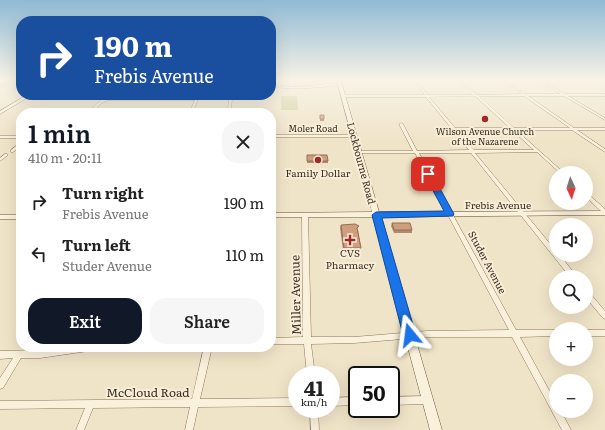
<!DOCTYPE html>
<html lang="en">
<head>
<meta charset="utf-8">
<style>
  :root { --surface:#fff; --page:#f6f6f6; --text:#222; --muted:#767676; --accent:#111827 }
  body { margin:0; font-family:Literata,serif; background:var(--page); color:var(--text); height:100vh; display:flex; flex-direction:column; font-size:15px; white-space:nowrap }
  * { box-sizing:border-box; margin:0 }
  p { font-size:13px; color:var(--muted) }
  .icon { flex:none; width:22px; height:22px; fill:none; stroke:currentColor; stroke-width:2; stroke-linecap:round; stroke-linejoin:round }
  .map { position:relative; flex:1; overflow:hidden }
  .side { position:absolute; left:16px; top:108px; width:260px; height:244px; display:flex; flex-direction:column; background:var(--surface); border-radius:16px; box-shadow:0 4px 16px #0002 }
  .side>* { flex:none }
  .hud { position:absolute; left:16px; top:16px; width:260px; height:84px; border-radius:16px; box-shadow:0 4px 16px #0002; background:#1a4fa0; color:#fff; overflow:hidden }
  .needle { width:26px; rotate:176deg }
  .controls { position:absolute; left:549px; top:166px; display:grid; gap:8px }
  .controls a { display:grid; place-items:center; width:44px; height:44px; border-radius:50%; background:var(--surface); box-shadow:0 4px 16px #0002; font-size:20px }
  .speed { position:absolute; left:288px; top:366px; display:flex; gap:8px; font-size:20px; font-weight:700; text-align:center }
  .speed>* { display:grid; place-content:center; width:52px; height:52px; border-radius:50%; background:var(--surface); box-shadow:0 4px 16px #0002; line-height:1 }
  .speed small { font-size:10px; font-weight:400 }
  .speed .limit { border:2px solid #111; border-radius:6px; background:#fff; color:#111 }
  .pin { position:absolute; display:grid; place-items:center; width:34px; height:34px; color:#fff; margin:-17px; border-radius:8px; box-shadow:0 2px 6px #0006 }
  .me { position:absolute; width:44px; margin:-22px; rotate:344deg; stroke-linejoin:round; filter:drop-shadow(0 0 3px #0008) }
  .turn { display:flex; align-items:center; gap:14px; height:84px; padding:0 12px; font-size:18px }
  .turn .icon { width:52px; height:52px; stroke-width:2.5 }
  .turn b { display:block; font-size:28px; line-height:34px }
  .round { display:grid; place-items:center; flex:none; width:42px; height:42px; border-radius:16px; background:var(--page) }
  .overview { display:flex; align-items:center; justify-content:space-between; height:68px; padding:0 12px }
  h1 { font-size:24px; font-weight:600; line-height:30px; color:var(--accent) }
  .action { display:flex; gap:8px; margin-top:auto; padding:8px 12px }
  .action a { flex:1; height:46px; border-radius:16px; background:var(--accent); color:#fff; font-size:16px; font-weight:600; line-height:46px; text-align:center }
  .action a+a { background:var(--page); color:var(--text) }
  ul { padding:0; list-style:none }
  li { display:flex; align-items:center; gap:12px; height:52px; padding:0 12px }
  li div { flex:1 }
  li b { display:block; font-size:15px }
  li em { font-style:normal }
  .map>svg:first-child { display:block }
</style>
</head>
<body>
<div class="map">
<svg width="605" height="430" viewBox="0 0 605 430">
  <rect width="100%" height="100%" fill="#f0e4c8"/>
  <path fill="#c9cf9b" d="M 281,96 L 297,96 L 298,110 L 281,110 Z"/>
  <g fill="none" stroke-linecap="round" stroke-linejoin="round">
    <g stroke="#8d765c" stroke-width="1">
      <path id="street" d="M 11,81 L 14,81 L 0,88 L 0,86 Z
        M 459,81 L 461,81 L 477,95 L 522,94 L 503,81 L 505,81 L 525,94 L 561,94 L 540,81 L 543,81 L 565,94 L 605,94 L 605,96 L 568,96 L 605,118 L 605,120 L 564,96 L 528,96 L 574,128 L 605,128 L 605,130 L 577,130 L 605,149 L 605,152 L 572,130 L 516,130 L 564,173 L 560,173 L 537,152 L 475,153 L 556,251 L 556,255 L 560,255 L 577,277 L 570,277 L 471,153 L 419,153 L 516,330 L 556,330 L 556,336 L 520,337 L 556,403 L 556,411 L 561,411 L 571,430 L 562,430 L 512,337 L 427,337 L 354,343 L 311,344 L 315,375 L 307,375 L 304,344 L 271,344 L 271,338 L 303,337 L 302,215 L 305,213 L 308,215 L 311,337 L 354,337 L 427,331 L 509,330 L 415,153 L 359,153 L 357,152 L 359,151 L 413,151 L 399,124 L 401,123 L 403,124 L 417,151 L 469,150 L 426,97 L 343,97 L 342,96 L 343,95 L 425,95 L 416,83 L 417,82 L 428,95 L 473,95 ZM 475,96 L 510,128 L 455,128 L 429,97 ZM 479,96 L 524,96 L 570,128 L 514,128 ZM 457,130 L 512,130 L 534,150 L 474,150 Z
        M 340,83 L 341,83 L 341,85 C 318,87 293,91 271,86 L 271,84 C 294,90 317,84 340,83 Z
        M 221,95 L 224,95 L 232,99 L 231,109 L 228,108 L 229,100 Z
        M 108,98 L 197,98 L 198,99 C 195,107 194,113 184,113 L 191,109 L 195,100 L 108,100 L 103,102 L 91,113 L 87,113 L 101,100 Z
        M 271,135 L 354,135 L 356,136 L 354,137 L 271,137 Z
        M 0,136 L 21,136 L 21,138 L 0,138 Z
        M 20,143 L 21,143 L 21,146 L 13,152 L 11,152 L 11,150 Z
        M 5,154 L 7,154 L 8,155 L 0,161 L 0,158 Z
        M 586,194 L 588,194 L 605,209 L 605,214 L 603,213 L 586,197 Z
        M 586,290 L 588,291 L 605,311 L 605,319 L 603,318 L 586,298 Z
        M 586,330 L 605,330 L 605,336 L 586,336 Z
        M 67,347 L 99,347 L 98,349 L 95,350 L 40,358 L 21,358 L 3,388 L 0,389 L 0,378 L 13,358 L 0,359 L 0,351 L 40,350 Z
        M 204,347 L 212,347 L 200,399 L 297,398 L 297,406 L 198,407 L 193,430 L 185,430 L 190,407 L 93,408 L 84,430 L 76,430 L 85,408 L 0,409 L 0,401 L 192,399 Z
        M 427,396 L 430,397 L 431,400 L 430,403 L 427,404 L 391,405 L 391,397 Z
        M 357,397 L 357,405 L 331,406 L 331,398 Z
        M 310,409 L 318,409 L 319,430 L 311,430 Z"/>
    </g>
    <g stroke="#6f573f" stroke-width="1">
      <path id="secondary" d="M 337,81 L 341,81 L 379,212 L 605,211 L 605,215 L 380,217 L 442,430 L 430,430 L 373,217 L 271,217 L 271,213 L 372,212 Z
        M 27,95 L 32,95 L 0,114 L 0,111 Z
        M 0,215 L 21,215 L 21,219 L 0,219 Z"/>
    </g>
    <use href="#street" fill="#faf1dc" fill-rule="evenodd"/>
    <use href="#secondary" fill="#faf1dc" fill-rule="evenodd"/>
  </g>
  <path fill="#b2896c" d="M 320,115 L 324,115 L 324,121 L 320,121 Z
    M 307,155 L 328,161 L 328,163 L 307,163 Z
    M 392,223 L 412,230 L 412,233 L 394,233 L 391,226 Z
    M 341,225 L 358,229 L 358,230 L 361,248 L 361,250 L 343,250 L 340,228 Z"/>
  <path fill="#cf9f7d" stroke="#916f58" d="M 320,115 L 324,115 L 324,119 L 320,119 Z
    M 307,155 L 327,155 L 328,161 L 307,161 Z
    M 392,223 L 410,223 L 412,230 L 394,230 Z
    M 355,224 L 359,226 L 357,228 L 361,248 L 344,248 L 341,225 Z"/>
  <linearGradient id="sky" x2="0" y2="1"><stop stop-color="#8fbad6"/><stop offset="0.57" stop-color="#f8f3e6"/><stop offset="1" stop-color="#f8f3e6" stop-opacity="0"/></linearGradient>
  <rect width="605" height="141" fill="url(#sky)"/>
  <path fill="#1a73e8" stroke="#114b97" d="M 428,171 L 432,174 L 454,214 L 453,216 L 382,218 L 416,335 L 414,339 L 410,341 L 405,339 L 403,335 L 372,215 L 376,212 L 444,211 L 424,174 Z"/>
  <g fill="#9e2a2b" stroke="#f7eed8" stroke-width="1.5">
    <circle cx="485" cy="119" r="4"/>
    <circle cx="318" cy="160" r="4"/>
    <path d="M348 234h4v4h4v4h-4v4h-4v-4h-4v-4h4z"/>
  </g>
  <g text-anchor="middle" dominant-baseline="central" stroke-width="4" stroke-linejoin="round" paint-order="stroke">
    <g font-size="9" fill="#3d2e20" stroke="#f7eed8">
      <text x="313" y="128">Moler Road</text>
    </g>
    <g font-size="9" fill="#3d2e20" stroke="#f7eed8">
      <text x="485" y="131">Wilson Avenue Church<tspan x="485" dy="10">of the Nazarene</tspan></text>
    </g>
    <g font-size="10" fill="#3d2e20" stroke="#f7eed8">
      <text transform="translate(362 163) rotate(75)">Lockbourne Road</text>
      <text x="498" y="204">Frebis Avenue</text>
      <text transform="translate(488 262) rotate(62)">Studer Avenue</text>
    </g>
    <g font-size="10" fill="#3d2e20" stroke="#f7eed8">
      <text x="318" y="172">Family Dollar</text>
      <text x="350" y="252">CVS<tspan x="350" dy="12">Pharmacy</tspan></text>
    </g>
    <g font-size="12" fill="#3d2e20" stroke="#f7eed8">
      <text transform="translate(295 295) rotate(-91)">Miller Avenue</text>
      <text x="148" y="392">McCloud Road</text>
    </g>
  </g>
</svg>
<div class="controls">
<a><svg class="needle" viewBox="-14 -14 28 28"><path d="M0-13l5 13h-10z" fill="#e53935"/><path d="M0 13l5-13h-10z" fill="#767676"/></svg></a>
<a><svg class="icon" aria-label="sound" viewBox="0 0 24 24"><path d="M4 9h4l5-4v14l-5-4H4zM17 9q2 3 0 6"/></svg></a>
<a><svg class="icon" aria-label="search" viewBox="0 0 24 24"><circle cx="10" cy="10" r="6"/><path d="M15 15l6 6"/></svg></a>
<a>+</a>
<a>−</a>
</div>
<div class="speed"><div>41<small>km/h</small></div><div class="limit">50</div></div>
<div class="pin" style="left:428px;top:174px;background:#d93025"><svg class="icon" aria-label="arrive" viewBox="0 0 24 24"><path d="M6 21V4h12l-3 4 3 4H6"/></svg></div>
<svg class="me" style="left:410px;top:335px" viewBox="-20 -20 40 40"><path d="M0-17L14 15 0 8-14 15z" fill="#1a73e8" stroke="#fff" stroke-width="4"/></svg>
<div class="hud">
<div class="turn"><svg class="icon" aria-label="right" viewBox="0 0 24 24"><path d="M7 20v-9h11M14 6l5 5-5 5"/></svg><div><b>190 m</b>Frebis Avenue</div></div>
</div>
<section class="side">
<div class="overview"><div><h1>1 min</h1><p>410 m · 20:11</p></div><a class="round"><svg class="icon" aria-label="close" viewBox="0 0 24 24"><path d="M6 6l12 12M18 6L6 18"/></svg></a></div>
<ul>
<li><svg class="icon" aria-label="right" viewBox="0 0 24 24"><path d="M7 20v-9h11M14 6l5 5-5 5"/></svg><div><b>Turn right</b><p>Frebis Avenue</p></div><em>190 m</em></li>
<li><svg class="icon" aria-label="left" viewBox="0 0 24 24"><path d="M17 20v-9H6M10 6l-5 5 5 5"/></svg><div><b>Turn left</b><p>Studer Avenue</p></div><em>110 m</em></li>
</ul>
<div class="action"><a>Exit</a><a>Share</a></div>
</section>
</div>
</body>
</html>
